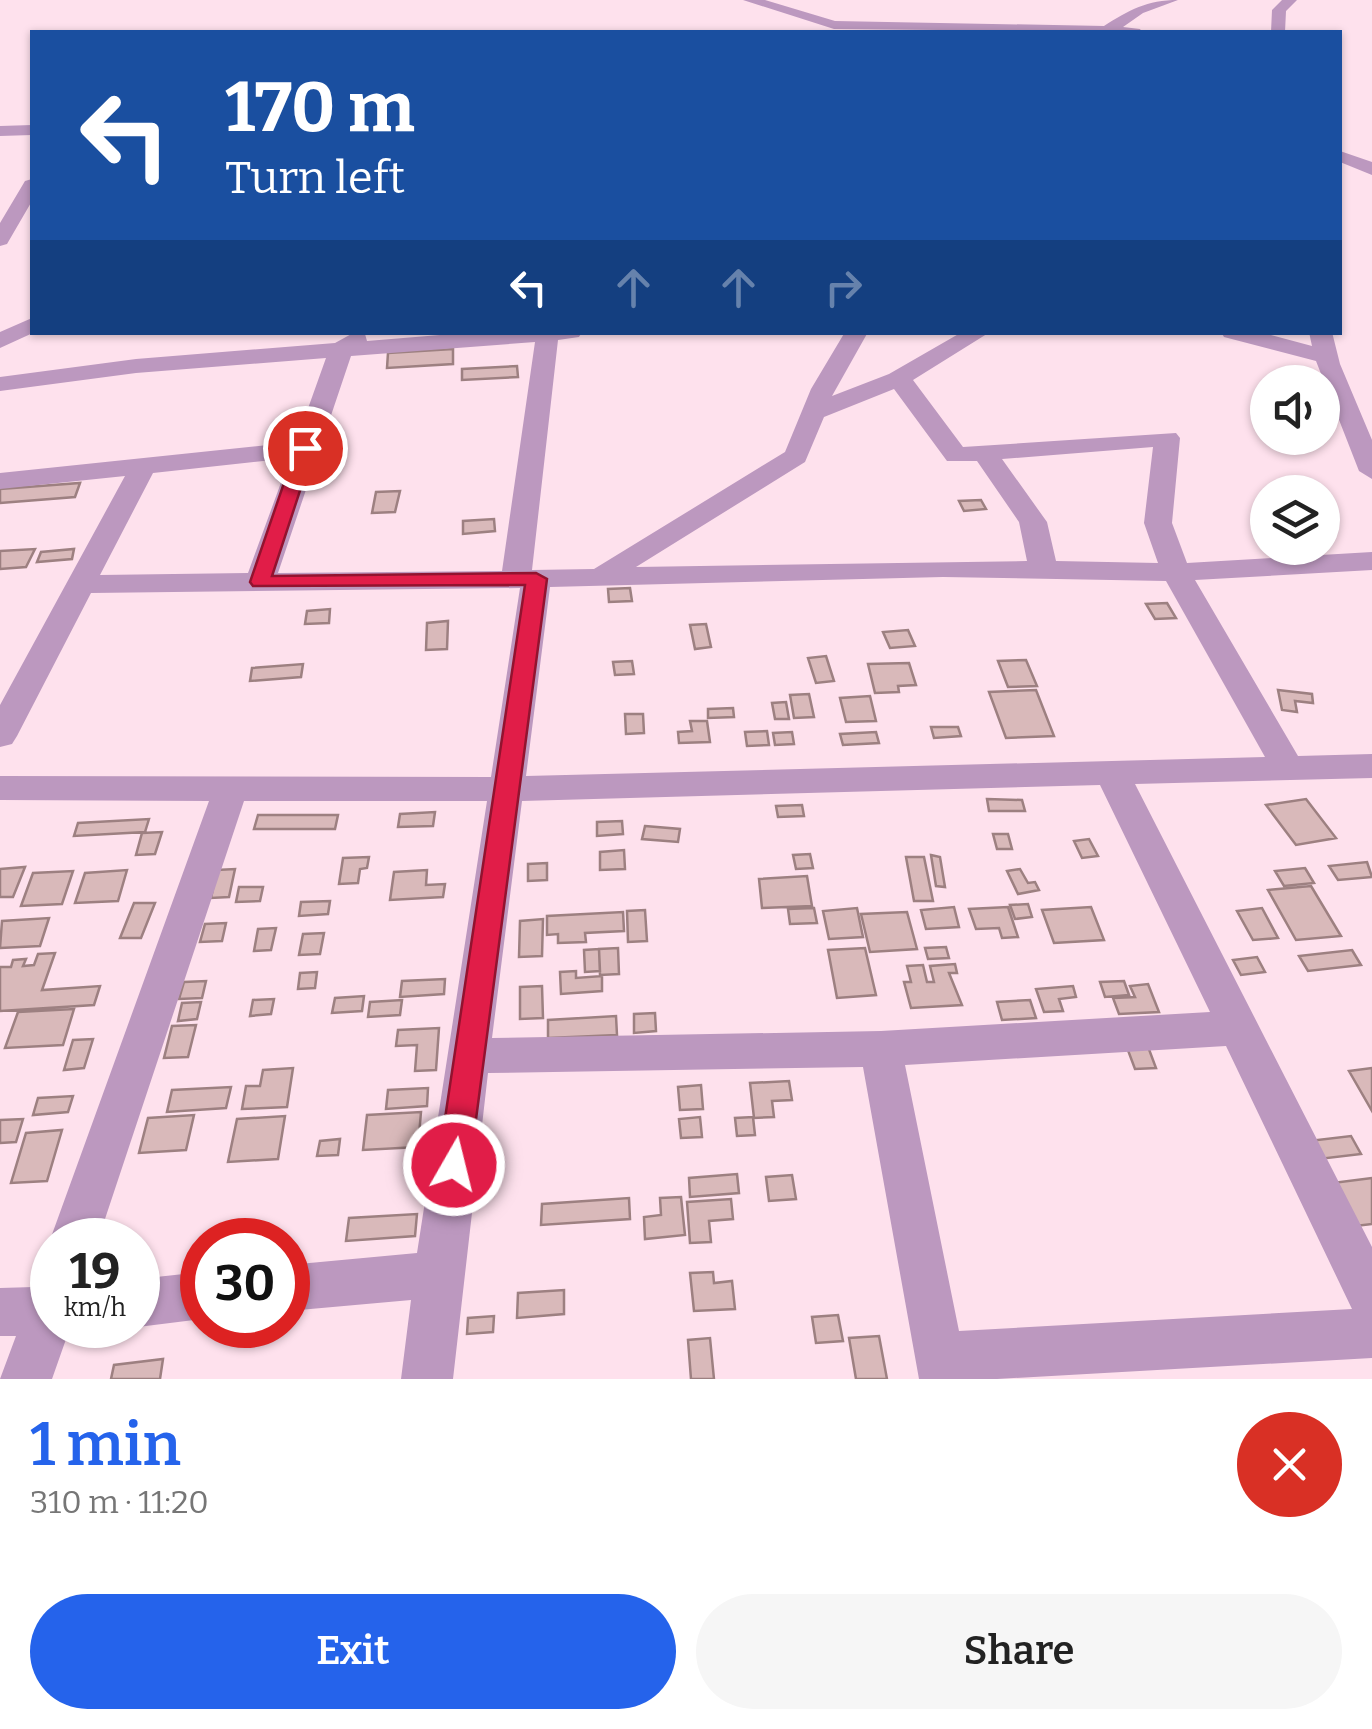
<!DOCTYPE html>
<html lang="en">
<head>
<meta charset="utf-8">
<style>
  :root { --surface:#fff; --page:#f6f6f6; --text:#222; --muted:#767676; --accent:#2563eb }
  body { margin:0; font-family:Bitter,serif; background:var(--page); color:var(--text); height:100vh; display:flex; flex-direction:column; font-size:38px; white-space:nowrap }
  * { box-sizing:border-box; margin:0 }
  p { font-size:32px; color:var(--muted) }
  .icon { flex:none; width:55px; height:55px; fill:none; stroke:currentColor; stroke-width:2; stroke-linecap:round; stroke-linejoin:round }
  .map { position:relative; height:1379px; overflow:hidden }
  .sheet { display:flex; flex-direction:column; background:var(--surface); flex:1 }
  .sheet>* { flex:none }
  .top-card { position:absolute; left:30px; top:30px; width:1312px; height:305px; border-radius:0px; box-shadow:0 2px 8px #0004; background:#1a4fa0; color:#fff; overflow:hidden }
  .buttons { position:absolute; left:1250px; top:365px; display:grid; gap:20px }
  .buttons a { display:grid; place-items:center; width:90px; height:90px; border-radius:50%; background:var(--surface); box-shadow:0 2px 8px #0004; font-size:50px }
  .speed { position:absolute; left:30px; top:1218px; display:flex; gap:20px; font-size:50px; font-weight:700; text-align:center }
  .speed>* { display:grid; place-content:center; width:130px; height:130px; border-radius:50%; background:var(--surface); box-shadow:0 2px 8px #0004; line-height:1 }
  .speed small { font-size:25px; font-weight:400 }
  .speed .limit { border:15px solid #d22; background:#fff; color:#111 }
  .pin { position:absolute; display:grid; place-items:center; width:85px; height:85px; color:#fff; margin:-42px; border:5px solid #fff; border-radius:50%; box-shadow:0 2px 10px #0007 }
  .me { position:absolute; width:110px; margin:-55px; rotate:8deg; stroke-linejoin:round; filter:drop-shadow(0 0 8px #0008) }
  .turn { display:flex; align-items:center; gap:35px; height:210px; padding:0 30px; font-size:45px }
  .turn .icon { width:130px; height:130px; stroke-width:2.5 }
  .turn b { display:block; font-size:70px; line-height:85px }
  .lanes { display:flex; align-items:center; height:95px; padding:0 30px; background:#0003; justify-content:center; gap:50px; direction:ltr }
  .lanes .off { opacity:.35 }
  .round { display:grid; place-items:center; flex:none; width:105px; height:105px; border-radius:52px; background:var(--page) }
  .summary { display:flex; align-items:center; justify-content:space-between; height:170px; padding:0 30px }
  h1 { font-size:60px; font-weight:600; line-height:75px; color:var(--accent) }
  .button { display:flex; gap:20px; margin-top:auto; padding:20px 30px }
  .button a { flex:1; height:115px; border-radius:60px; background:var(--accent); color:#fff; font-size:40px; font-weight:600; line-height:115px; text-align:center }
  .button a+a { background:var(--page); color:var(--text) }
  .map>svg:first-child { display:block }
</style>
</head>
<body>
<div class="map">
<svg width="1372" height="1379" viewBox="0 0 1372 1379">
  <rect width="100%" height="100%" fill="#fee1ed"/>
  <path fill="#d9b9ba" stroke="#9d8081" stroke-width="2.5" d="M 453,349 L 453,364 L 387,368 L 388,353 Z
    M 517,366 L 518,377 L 462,380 L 462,369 Z
    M 80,483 L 75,497 L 0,503 L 0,489 Z
    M 400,491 L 395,512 L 372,513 L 376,492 Z
    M 981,500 L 986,509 L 964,511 L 959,501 Z
    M 494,519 L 495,531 L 463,534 L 463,521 Z
    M 35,549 L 26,567 L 0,569 L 0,551 Z
    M 74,549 L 72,559 L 37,562 L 41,552 Z
    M 630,588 L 632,601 L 609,602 L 608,589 Z
    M 1167,603 L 1176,618 L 1155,619 L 1146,604 Z
    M 330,609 L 329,623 L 305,624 L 307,611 Z
    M 448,621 L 447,649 L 426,650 L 427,623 Z
    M 706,624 L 711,647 L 695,649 L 690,625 Z
    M 908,630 L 915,646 L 890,648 L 883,632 Z
    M 826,656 L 834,681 L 816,683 L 808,658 Z
    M 1026,660 L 1037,686 L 1008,687 L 998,661 Z
    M 632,661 L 634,674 L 615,675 L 613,662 Z
    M 909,663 L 916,685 L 898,686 L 899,692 L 875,693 L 868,664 Z
    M 303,664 L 301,677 L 250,681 L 252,668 Z
    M 1036,690 L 1054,736 L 1006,738 L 989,692 Z
    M 1278,690 L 1312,694 L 1313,703 L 1295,701 L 1297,712 L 1282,710 Z
    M 809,694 L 814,717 L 794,718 L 790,695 Z
    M 870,696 L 876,721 L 846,722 L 840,698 Z
    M 786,702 L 789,719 L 775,719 L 772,703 Z
    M 733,708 L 734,717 L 708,718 L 708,709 Z
    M 625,714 L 643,714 L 644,733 L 626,734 Z
    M 690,721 L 707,721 L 710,742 L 679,743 L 678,732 L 692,731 Z
    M 931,727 L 958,727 L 961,736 L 934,738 Z
    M 767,731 L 769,745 L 747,746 L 745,732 Z
    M 792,732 L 794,744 L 775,745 L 773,733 Z
    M 876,732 L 879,743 L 843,745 L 840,734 Z
    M 987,799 L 1022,800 L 1025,811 L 989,811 Z
    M 1306,799 L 1336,838 L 1296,845 L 1266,805 Z
    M 802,805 L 804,816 L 778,817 L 776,806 Z
    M 435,812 L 433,826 L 398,827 L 400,814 Z
    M 258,815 L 338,815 L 335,829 L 254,829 Z
    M 149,819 L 145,832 L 74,836 L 78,823 Z
    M 622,821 L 623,834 L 597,836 L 597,822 Z
    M 645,826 L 680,829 L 678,842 L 642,839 Z
    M 162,832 L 155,854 L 136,855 L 142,833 Z
    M 993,834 L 1008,834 L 1012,849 L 997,849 Z
    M 1089,839 L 1098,856 L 1082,858 L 1074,841 Z
    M 624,850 L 625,869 L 600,870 L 600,852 Z
    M 810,854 L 813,868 L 796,869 L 793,855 Z
    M 931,855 L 940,857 L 945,887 L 936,886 Z
    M 369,857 L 367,868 L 360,869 L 358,883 L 339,884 L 343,858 Z
    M 906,857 L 924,857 L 933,901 L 914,901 Z
    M 1367,862 L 1372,877 L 1338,880 L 1329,866 Z
    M 547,863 L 547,880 L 528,881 L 528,864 Z
    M 25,867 L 13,897 L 0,897 L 0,869 Z
    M 1305,868 L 1314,883 L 1284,886 L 1275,871 Z
    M 235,869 L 229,897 L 211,898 L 217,870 Z
    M 1020,869 L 1028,883 L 1035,882 L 1039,890 L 1018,894 L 1007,871 Z
    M 127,870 L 118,901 L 75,903 L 85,873 Z
    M 427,870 L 426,885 L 445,884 L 443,897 L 390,900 L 394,872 Z
    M 73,871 L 62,904 L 21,906 L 33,873 Z
    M 807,876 L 812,906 L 762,908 L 759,879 Z
    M 1311,886 L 1341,936 L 1296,940 L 1268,890 Z
    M 239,887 L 263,887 L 260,901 L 236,902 Z
    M 330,901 L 328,914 L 299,916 L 301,902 Z
    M 134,903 L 155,903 L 141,938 L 120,938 Z
    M 1028,904 L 1032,917 L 1015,919 L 1010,905 Z
    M 954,907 L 959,927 L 926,929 L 921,910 Z
    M 1008,907 L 1018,937 L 1002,938 L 999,928 L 976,929 L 969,909 Z
    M 1091,907 L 1104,940 L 1054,943 L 1042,910 Z
    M 814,908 L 817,923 L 790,924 L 788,909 Z
    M 857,908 L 863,937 L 829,939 L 823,911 Z
    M 1262,908 L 1278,938 L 1253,940 L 1237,911 Z
    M 645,910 L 647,941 L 628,942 L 627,911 Z
    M 623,912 L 624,931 L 585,933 L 586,942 L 558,943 L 558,934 L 547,935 L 547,916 Z
    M 907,912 L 917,949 L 870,952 L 861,914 Z
    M 49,918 L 40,946 L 0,948 L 2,921 Z
    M 543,919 L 542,956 L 519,957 L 520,921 Z
    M 226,923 L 222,941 L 200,942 L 205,924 Z
    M 276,928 L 271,950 L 254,951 L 258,929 Z
    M 324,933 L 320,954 L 299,955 L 303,934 Z
    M 946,947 L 949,958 L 928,959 L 925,948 Z
    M 618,948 L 619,974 L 600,975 L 599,949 Z
    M 865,948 L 876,995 L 837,998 L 828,950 Z
    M 599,949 L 600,971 L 585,972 L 584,950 Z
    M 1352,950 L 1361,965 L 1308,971 L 1299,956 Z
    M 55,953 L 42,990 L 100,986 L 94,1005 L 0,1011 L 0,967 L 11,967 L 13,960 L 26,959 L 23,966 L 34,965 L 38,954 Z
    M 1257,957 L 1265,972 L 1241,975 L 1233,960 Z
    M 955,964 L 957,973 L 949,973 L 962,1005 L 911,1008 L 904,982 L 911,982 L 907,966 L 923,965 L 927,982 L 934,982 L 930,966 Z
    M 576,971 L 576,978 L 602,976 L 602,991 L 561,994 L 560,972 Z
    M 317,972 L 315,988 L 298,989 L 300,973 Z
    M 445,979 L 444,994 L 400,997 L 402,981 Z
    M 206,981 L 202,998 L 179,999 L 184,982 Z
    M 1124,981 L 1129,995 L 1105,997 L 1100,982 Z
    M 1148,984 L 1159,1012 L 1119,1014 L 1113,998 L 1135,997 L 1130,986 Z
    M 542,986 L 543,1018 L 520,1019 L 520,987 Z
    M 1073,986 L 1076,997 L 1059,999 L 1063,1011 L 1044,1012 L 1036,989 Z
    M 364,996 L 362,1011 L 332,1013 L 335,998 Z
    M 274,999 L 271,1014 L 250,1016 L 253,1000 Z
    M 402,1000 L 400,1015 L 368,1017 L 370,1002 Z
    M 1030,1000 L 1036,1018 L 1002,1020 L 997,1002 Z
    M 201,1002 L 197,1019 L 178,1021 L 182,1003 Z
    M 74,1009 L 63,1045 L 5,1048 L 18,1012 Z
    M 655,1013 L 656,1031 L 634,1033 L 634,1014 Z
    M 616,1016 L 617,1035 L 548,1038 L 548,1020 Z
    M 196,1025 L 188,1057 L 164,1058 L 172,1026 Z
    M 439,1028 L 436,1070 L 415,1071 L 417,1045 L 396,1046 L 398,1030 Z
    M 93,1039 L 84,1068 L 64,1070 L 73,1040 Z
    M 1147,1044 L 1156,1068 L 1135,1069 L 1126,1045 Z
    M 293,1068 L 287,1107 L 242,1109 L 246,1086 L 260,1086 L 263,1070 Z
    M 1372,1068 L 1372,1111 L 1349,1071 Z
    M 789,1081 L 792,1100 L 772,1101 L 774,1117 L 754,1118 L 750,1083 Z
    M 701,1085 L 703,1109 L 680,1110 L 678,1087 Z
    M 231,1087 L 226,1108 L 167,1112 L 172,1090 Z
    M 428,1088 L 427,1106 L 386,1109 L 388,1090 Z
    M 73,1096 L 68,1112 L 33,1115 L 38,1098 Z
    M 421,1112 L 418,1147 L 363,1150 L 367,1115 Z
    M 194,1115 L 186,1150 L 139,1153 L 148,1118 Z
    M 285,1116 L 278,1159 L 228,1162 L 237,1119 Z
    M 700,1117 L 702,1137 L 681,1138 L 679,1119 Z
    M 753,1117 L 755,1135 L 737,1136 L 735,1118 Z
    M 23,1119 L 16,1142 L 0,1143 L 0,1120 Z
    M 62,1130 L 47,1181 L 11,1183 L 26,1133 Z
    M 1351,1136 L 1361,1154 L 1319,1159 L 1309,1141 Z
    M 340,1139 L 338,1155 L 317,1156 L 320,1141 Z
    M 737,1174 L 739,1193 L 690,1197 L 689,1178 Z
    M 792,1175 L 796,1199 L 769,1201 L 766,1177 Z
    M 1372,1178 L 1372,1224 L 1339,1228 L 1317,1185 Z
    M 681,1197 L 685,1235 L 645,1239 L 644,1217 L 661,1215 L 660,1198 Z
    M 629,1198 L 630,1219 L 541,1225 L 542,1204 Z
    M 731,1199 L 733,1219 L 709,1221 L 711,1242 L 690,1243 L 687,1202 Z
    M 417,1214 L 415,1236 L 346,1241 L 349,1218 Z
    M 713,1272 L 714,1283 L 732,1281 L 735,1309 L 694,1311 L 690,1273 Z
    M 564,1290 L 564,1314 L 517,1318 L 518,1293 Z
    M 838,1315 L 843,1341 L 816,1343 L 812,1317 Z
    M 494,1316 L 493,1332 L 467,1334 L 468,1318 Z
    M 879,1336 L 887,1379 L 856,1379 L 849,1338 Z
    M 710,1338 L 714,1379 L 691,1379 L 688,1340 Z
    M 163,1359 L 160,1379 L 111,1379 L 114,1365 Z"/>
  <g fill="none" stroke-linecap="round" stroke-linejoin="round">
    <path fill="#bc98bf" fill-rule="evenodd" d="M 743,0 L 765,0 L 835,21 L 1104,26 C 1129,10 1147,0 1178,0 L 1143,13 L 1123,27 L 1140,29 L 1142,32 L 834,29 Z
      M 1282,0 L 1297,0 L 1286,11 L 1285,32 L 1271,32 L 1272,10 Z
      M 32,125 L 32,135 L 0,136 L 0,126 Z
      M 1340,151 L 1372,162 L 1372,175 L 1340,162 Z
      M 32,179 L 32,201 L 7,244 L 0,246 L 0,223 L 25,181 Z
      M 32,318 L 35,332 L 0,348 L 0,332 Z
      M 355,332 L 365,334 L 367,341 L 476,332 L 582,332 L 579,337 L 558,340 L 532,570 L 594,569 L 785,452 L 811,389 L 845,332 L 868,332 L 832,396 L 889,374 L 962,332 L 990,332 L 913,380 L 963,447 L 1176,433 L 1180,438 L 1172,523 L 1187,563 L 1372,552 L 1372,570 L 1195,580 L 1298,756 L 1372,754 L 1372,778 L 1135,784 L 1372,1247 L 1372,1358 L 997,1379 L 919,1379 L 863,1067 L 488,1073 L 453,1379 L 401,1379 L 411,1300 L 288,1311 L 288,1265 L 417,1253 L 487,801 L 244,801 L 98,1240 L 52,1240 L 52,1245 L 50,1240 L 209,801 L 0,800 L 0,776 L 491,777 L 520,588 L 91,593 L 17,736 L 12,744 L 0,747 L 0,705 L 125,476 L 0,489 L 0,473 L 296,442 L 326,358 L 136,373 L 0,391 L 0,377 L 136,359 L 335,343 ZM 535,342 L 502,571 L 278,573 L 351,356 ZM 894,389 L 947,461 L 977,461 L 1019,522 L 1027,561 L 636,567 L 805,462 L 824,417 ZM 1153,447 L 1144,523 L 1158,563 L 1056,561 L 1047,522 L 1002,459 ZM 290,458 L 248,573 L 100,575 L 153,473 ZM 943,577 L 1166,581 L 1265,757 L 526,776 L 550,587 ZM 1100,785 L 1210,1012 L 881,1031 L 492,1038 L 522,801 ZM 1226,1046 L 1352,1309 L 959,1331 L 905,1065 Z
      M 1221,332 L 1260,332 L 1312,346 L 1309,332 L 1332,332 L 1340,364 L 1372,440 L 1372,479 L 1359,471 L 1316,361 L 1224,337 Z
      M 202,1272 L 202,1319 L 138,1327 L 133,1325 L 138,1325 L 138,1279 Z
      M 52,1279 L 52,1325 L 71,1325 L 52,1379 L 0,1379 L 16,1336 L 0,1336 L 0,1288 L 34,1287 Z"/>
  </g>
  <path fill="#e11d48" stroke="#92132f" stroke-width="2.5" d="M 305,443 L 314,448 L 272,576 L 536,573 L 547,579 L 470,1165 L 465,1175 L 454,1179 L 443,1175 L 438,1165 L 525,585 L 253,586 L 250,582 L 296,448 Z"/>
</svg>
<div class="buttons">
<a><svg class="icon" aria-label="sound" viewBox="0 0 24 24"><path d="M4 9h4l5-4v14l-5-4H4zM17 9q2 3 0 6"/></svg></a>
<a><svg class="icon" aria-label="layers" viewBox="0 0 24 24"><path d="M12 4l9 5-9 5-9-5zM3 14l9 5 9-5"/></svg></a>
</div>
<div class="speed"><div>19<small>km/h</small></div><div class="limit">30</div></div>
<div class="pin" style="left:305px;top:448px;background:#d93025"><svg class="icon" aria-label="arrive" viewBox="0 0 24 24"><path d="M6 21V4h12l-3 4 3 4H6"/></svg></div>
<svg class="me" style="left:454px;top:1165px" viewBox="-20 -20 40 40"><circle r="17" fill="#e11d48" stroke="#fff" stroke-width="3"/><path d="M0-11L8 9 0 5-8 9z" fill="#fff"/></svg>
<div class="top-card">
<div class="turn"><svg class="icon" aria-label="left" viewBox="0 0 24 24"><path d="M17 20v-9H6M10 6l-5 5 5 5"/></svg><div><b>170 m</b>Turn left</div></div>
<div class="lanes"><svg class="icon" aria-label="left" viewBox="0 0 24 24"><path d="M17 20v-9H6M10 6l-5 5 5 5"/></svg><svg class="icon off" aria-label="ahead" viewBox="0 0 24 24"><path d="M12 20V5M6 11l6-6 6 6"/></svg><svg class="icon off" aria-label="ahead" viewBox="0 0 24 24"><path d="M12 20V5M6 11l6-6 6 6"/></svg><svg class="icon off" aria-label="right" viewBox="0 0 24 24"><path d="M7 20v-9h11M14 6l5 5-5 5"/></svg></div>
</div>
</div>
<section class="sheet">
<div class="summary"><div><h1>1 min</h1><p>310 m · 11:20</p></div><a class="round" style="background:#d93025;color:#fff"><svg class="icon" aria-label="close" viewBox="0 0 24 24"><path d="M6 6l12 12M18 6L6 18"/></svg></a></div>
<div class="button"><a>Exit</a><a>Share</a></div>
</section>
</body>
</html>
